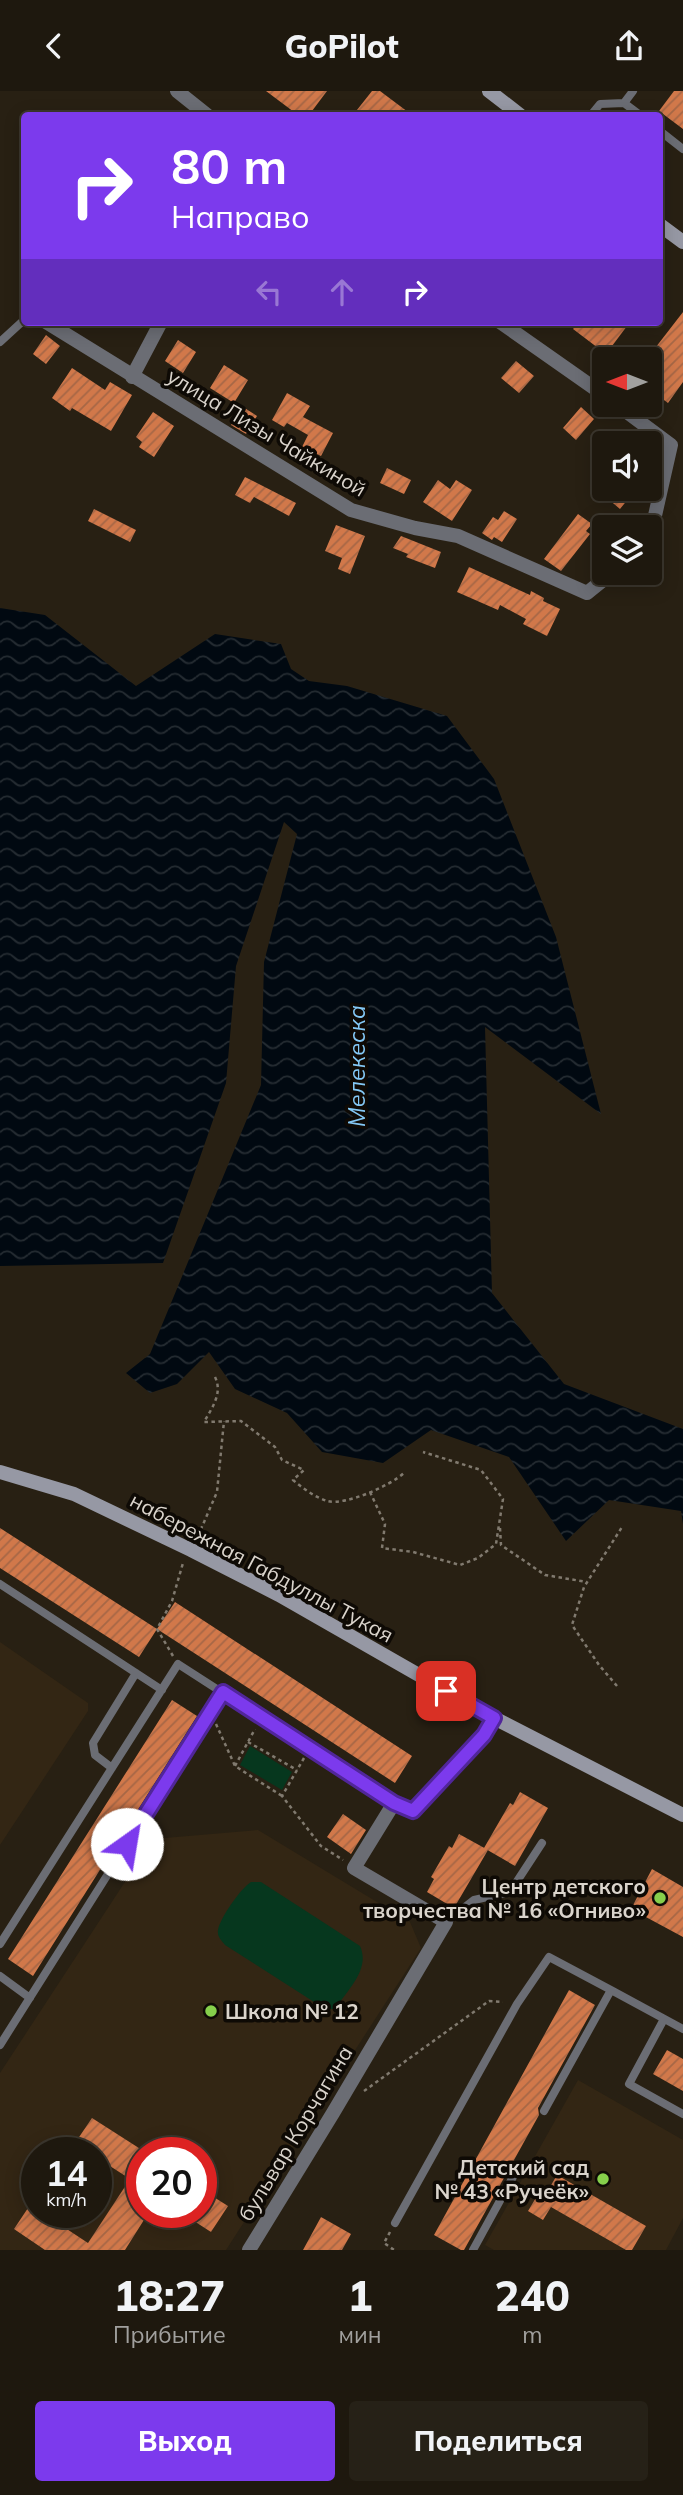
<!DOCTYPE html>
<html lang="ru">
<head>
<meta charset="utf-8">
<style>
  :root { --surface:#1e180e; --page:#262117; --text:#f1f3f6; --muted:#a1a09e; --line:#3c372e; --accent:#7c3aed }
  body { margin:0; font-family:Mulish,sans-serif; background:var(--page); color:var(--text); height:100vh; display:flex; flex-direction:column; font-size:26px; white-space:nowrap }
  * { box-sizing:border-box; margin:0 }
  p { font-size:23px; color:var(--muted) }
  .icon { flex:none; width:38px; height:38px; fill:none; stroke:currentColor; stroke-width:2; stroke-linecap:round; stroke-linejoin:round }
  .map { position:relative; height:2159px; overflow:hidden }
  .panel { display:flex; flex-direction:column; background:var(--surface); flex:1 }
  .panel>* { flex:none }
  .banner { position:absolute; left:21px; top:21px; width:642px; height:214px; border-radius:7px; box-shadow:0 4px 18px #0003,0 0 0 2px var(--line); background:#7c3aed; color:#fff; overflow:hidden }
  .needle { width:46px; rotate:270deg }
  .fabs { position:absolute; left:592px; top:256px; display:grid; gap:14px }
  .fabs a { display:grid; place-items:center; width:70px; height:70px; border-radius:7px; background:var(--surface); box-shadow:0 4px 18px #0003,0 0 0 2px var(--line); font-size:35px }
  .speed { position:absolute; left:21px; top:2046px; display:flex; gap:14px; font-size:35px; font-weight:700; text-align:center }
  .speed>* { display:grid; place-content:center; width:91px; height:91px; border-radius:50%; background:var(--surface); box-shadow:0 4px 18px #0003,0 0 0 2px var(--line); line-height:1 }
  .speed small { font-size:18px; font-weight:400 }
  .speed .limit { border:10px solid #d22; background:#fff; color:#111 }
  .pin { position:absolute; display:grid; place-items:center; width:60px; height:60px; color:#fff; margin:-30px; border-radius:14px; box-shadow:0 4px 10px #0006 }
  .me { position:absolute; width:77px; margin:-38px; rotate:32deg; stroke-linejoin:round; filter:drop-shadow(0 0 5px #0008) }
  .turn { display:flex; align-items:center; gap:24px; height:147px; padding:0 35px; font-size:32px }
  .turn .icon { width:91px; height:91px; stroke-width:2.5 }
  .turn b { display:block; font-size:49px; line-height:60px }
  .lanes { display:flex; align-items:center; height:66px; padding:0 35px; background:#0003; justify-content:center; gap:35px; direction:ltr }
  .lanes .off { opacity:.35 }
  .eta { display:flex; justify-content:space-evenly; align-items:center; height:119px; text-align:center }
  .eta b { font-size:42px; font-weight:800; line-height:49px }
  .primary-button { display:flex; gap:14px; margin-top:auto; padding:14px 35px }
  .primary-button a { flex:1; height:80px; border-radius:7px; background:var(--accent); color:#fff; font-size:28px; font-weight:800; line-height:80px; text-align:center }
  .primary-button a+a { background:var(--page); color:var(--text) }
  header { display:flex; justify-content:space-between; align-items:center; height:91px; padding:0 35px; background:var(--surface); font-size:32px; font-weight:800 }
  .map>svg:first-child { display:block }
</style>
</head>
<body>
<header><svg class="icon" aria-label="back" viewBox="0 0 24 24"><path d="M15 5l-7 7 7 7"/></svg>GoPilot<svg class="icon" aria-label="share" viewBox="0 0 24 24"><path d="M12 15V3M7 8l5-5 5 5M5 13v7h14v-7"/></svg></header>
<div class="map">
<svg width="683" height="2159" viewBox="0 0 683 2159">
  <defs>
    <pattern id="water-waves" width="16" height="10" patternUnits="userSpaceOnUse" patternTransform="scale(1.75)"><rect width="16" height="10" fill="#010911"/><path d="M0 5q4-4 8 0t8 0" fill="none" stroke="#252c32"/></pattern>
    <pattern id="building-hatch" width="6" height="6" patternUnits="userSpaceOnUse" patternTransform="scale(1.75)"><rect width="6" height="6" fill="#d1784a"/><path d="M-1 1l2-2M0 6l6-6M5 7l2-2" fill="none" stroke="#a66746"/></pattern>
  </defs>
  <rect width="100%" height="100%" fill="#282013"/>
  <path fill="#332614" fill-rule="evenodd" d="M 0,1551 L 88,1612 L 88,1620 L 0,1754 Z
    M 258,1739 L 410,1831 L 421,1857 L 226,2159 L 0,2159 L 0,1982 L 153,1748 ZM 37,2062 L 96,2062 L 96,2121 L 37,2121 ZM 142,2062 L 201,2062 L 201,2121 L 142,2121 Z
    M 578,1989 L 683,2049 L 683,2127 L 666,2159 L 494,2159 L 485,2154 Z"/>
  <path fill="#06371e" d="M 250,1655 L 292,1681 L 282,1699 L 240,1674 Z
    M 251,1791 L 261,1791 L 360,1855 C 370,1877 350,1896 338,1914 L 333,1918 L 325,1918 L 225,1854 C 221,1849 217,1846 218,1839 C 220,1827 241,1797 251,1791 Z"/>
  <path fill="url(#water-waves)" d="M 0,517 L 45,524 L 136,595 L 215,543 L 281,553 L 291,578 L 309,590 L 347,595 L 447,625 L 494,688 L 556,846 L 601,1023 L 485,936 L 492,1202 L 564,1293 L 683,1338 L 683,1433 L 681,1420 L 609,1409 L 566,1450 L 509,1366 L 431,1339 L 383,1372 L 322,1361 L 287,1322 L 235,1298 L 209,1261 L 177,1293 L 150,1302 L 126,1282 L 150,1263 L 261,994 L 264,871 L 297,743 L 284,731 L 236,875 L 226,992 L 163,1172 L 0,1175 Z"/>
  <path fill="url(#building-hatch)" d="M 266,0 L 327,0 L 309,24 L 298,24 Z
    M 372,0 L 380,0 L 412,24 L 353,24 Z
    M 674,0 L 683,0 L 683,38 L 659,20 Z
    M 683,221 L 683,291 L 668,312 L 649,298 L 649,265 Z
    M 579,231 L 630,231 L 606,263 L 573,238 Z
    M 46,244 L 60,255 L 46,273 L 33,263 Z
    M 178,249 L 196,261 L 183,282 L 165,270 Z
    M 516,270 L 534,285 L 519,302 L 501,287 Z
    M 224,274 L 248,289 L 234,312 L 210,297 Z
    M 72,277 L 105,299 L 110,291 L 132,304 L 111,340 L 72,317 L 70,320 L 52,307 Z
    M 287,302 L 310,315 L 303,326 L 333,342 L 321,365 L 302,356 L 308,344 L 287,332 L 284,336 L 272,329 Z
    M 243,316 L 257,325 L 246,343 L 231,334 Z
    M 581,316 L 594,328 L 576,349 L 563,337 Z
    M 153,321 L 174,335 L 154,366 L 139,356 L 142,351 L 136,346 Z
    M 387,377 L 411,389 L 404,403 L 380,392 Z
    M 245,386 L 296,412 L 289,425 L 254,406 L 250,412 L 235,404 Z
    M 438,389 L 450,398 L 456,389 L 472,399 L 452,430 L 423,411 Z
    M 595,397 L 637,397 L 620,418 Z
    M 94,418 L 136,439 L 130,451 L 88,430 Z
    M 504,420 L 517,428 L 502,451 L 494,446 L 492,449 L 482,442 L 493,426 L 498,429 Z
    M 578,423 L 592,433 L 586,440 L 590,443 L 561,480 L 544,468 Z
    M 336,434 L 365,445 L 350,483 L 338,478 L 342,467 L 325,460 Z
    M 401,445 L 441,461 L 435,477 L 406,466 L 408,463 L 393,457 Z
    M 469,476 L 530,504 L 531,500 L 544,507 L 543,510 L 560,518 L 547,545 L 523,533 L 526,528 L 500,514 L 498,519 L 457,501 Z
    M 0,1437 L 157,1538 L 139,1566 L 0,1477 Z
    M 175,1511 L 412,1665 L 395,1692 L 157,1538 Z
    M 172,1609 L 197,1625 L 33,1885 L 8,1868 Z
    M 520,1701 L 548,1717 L 515,1775 L 484,1757 L 510,1712 L 513,1714 Z
    M 343,1723 L 366,1739 L 351,1763 L 327,1746 Z
    M 459,1743 L 488,1759 L 454,1817 L 427,1801 L 434,1788 L 431,1786 L 449,1755 L 452,1757 Z
    M 652,1778 L 683,1796 L 683,1846 L 631,1818 Z
    M 569,1899 L 595,1914 L 538,2017 L 539,2024 L 464,2159 L 461,2159 L 434,2144 Z
    M 667,1959 L 683,1968 L 683,2000 L 653,1983 Z
    M 92,2027 L 142,2059 L 142,2121 L 149,2121 L 125,2159 L 45,2159 L 14,2138 L 30,2114 L 37,2118 L 37,2121 L 41,2121 L 88,2152 L 130,2088 L 96,2066 L 96,2062 L 89,2062 L 75,2052 Z
    M 557,2084 L 646,2135 L 632,2159 L 626,2159 L 551,2116 L 543,2129 L 528,2120 L 537,2105 L 543,2108 Z
    M 201,2098 L 228,2115 L 211,2141 L 180,2121 L 201,2121 Z
    M 321,2126 L 351,2143 L 342,2159 L 303,2159 Z"/>
  <g fill="none" stroke-linecap="round" stroke-linejoin="round">
    <path stroke="#817a6f" stroke-width="2.5" stroke-dasharray="3.5 3.5" stroke-linecap="butt" d="M 215,1286 C 223,1302 212,1317 204,1331 L 241,1330 L 275,1356 L 282,1369 L 304,1379 L 293,1389 C 302,1397 315,1406 327,1410 C 345,1415 392,1394 405,1381
      M 370,1401 L 385,1433 L 382,1457 L 413,1461 L 460,1474 L 478,1467 L 496,1453 L 503,1408 L 481,1379 L 423,1361
      M 500,1437 L 501,1454 L 545,1484 L 587,1491
      M 198,1445 L 217,1401 L 224,1330
      M 173,1565 L 157,1538 L 172,1510 L 183,1472
      M 617,1595 L 599,1574 L 572,1534 L 584,1496 L 622,1436
      M 216,1633 L 235,1675 L 282,1705
      M 248,1651 L 297,1679
      M 304,1667 L 282,1705 L 321,1755 L 343,1769
      M 235,1675 L 255,1638
      M 364,2000 L 489,1910 L 503,1911
      M 390,2141 L 384,2152 L 394,2159"/>
    <path stroke="#6b6d74" stroke-width="8" d="M 624,12 L 633,0
      M 591,24 L 600,13 L 624,12 L 640,24
      M 660,40 L 683,58
      M 0,251 L 24,229
      M 0,1493 L 162,1599
      M 112,1677 L 95,1664 L 93,1652 L 136,1582
      M 446,1831 L 474,1809 L 510,1801 L 542,1752
      M 0,1853 L 178,1573 L 394,1712
      M 0,1885 L 30,1907
      M 611,1899 L 683,1938
      M 664,1928 L 629,1993 L 683,2023
      M 0,1954 L 223,1601
      M 395,2132 L 517,1913 L 549,1866 L 611,1899 L 544,2020
      M 473,2159 L 513,2086"/>
    <path stroke="#6b6d74" stroke-width="14" d="M 177,0 L 207,24
      M 46,231 L 351,419 L 415,437 L 458,445 L 587,502 L 613,481
      M 500,231 L 604,304
      M 132,286 L 161,231
      M 616,313 L 671,354 L 654,429 L 649,436
      M 249,2159 L 333,2022 L 446,1831 L 354,1777 L 394,1712 L 413,1720 L 484,1644 L 494,1627"/>
    <path stroke="#9698a4" stroke-width="14" d="M 489,0 L 520,24
      M 660,134 L 683,151
      M 0,1381 L 74,1403 L 191,1459 L 279,1504 L 494,1627 L 683,1724"/>
  </g>
  <g fill="none" stroke-linecap="round" stroke-linejoin="round">
    <g stroke="#51269a" stroke-width="18">
      <path id="route" d="M 127,1753 L 223,1601 L 394,1712 L 413,1720 L 484,1644 L 494,1627 L 446,1600"/>
    </g>
    <use href="#route" stroke="#7c3aed" stroke-width="12"/>
  </g>
  <g fill="#86cf4b" stroke="#0e0a05" stroke-width="2.5">
    <circle cx="660" cy="1807" r="7"/>
    <circle cx="211" cy="1920" r="7"/>
    <circle cx="603" cy="2088" r="7"/>
  </g>
  <g text-anchor="middle" dominant-baseline="central" stroke-width="7" stroke-linejoin="round" paint-order="stroke">
    <g font-size="21" fill="#dad4cc" stroke="#0e0a05">
      <text transform="translate(267 341) rotate(31)">улица Лизы Чайкиной</text>
      <text transform="translate(262 1476) rotate(28)">набережная Габдуллы Тукая</text>
      <text transform="translate(295 2042) rotate(-59)">бульвар Корчагина</text>
    </g>
    <g font-size="21" font-weight="bold" fill="#dad4cc" stroke="#0e0a05" text-anchor="end">
      <text x="646" y="1795">Центр детского<tspan x="646" dy="24">творчества № 16 «Огниво»</tspan></text>
      <text x="225" y="1920" text-anchor="start">Школа № 12</text>
      <text x="589" y="2076">Детский сад<tspan x="589" dy="24">№ 43 «Ручеёк»</tspan></text>
    </g>
    <g font-size="23" font-style="italic" fill="#84c8f5" stroke="#0e0a05">
      <text transform="translate(356 975) rotate(-90)">Мелекеска</text>
    </g>
  </g>
</svg>
<div class="fabs">
<a><svg class="needle" viewBox="-14 -14 28 28"><path d="M0-13l5 13h-10z" fill="#e53935"/><path d="M0 13l5-13h-10z" fill="#a1a09e"/></svg></a>
<a><svg class="icon" aria-label="sound" viewBox="0 0 24 24"><path d="M4 9h4l5-4v14l-5-4H4zM17 9q2 3 0 6"/></svg></a>
<a><svg class="icon" aria-label="layers" viewBox="0 0 24 24"><path d="M12 4l9 5-9 5-9-5zM3 14l9 5 9-5"/></svg></a>
</div>
<div class="speed"><div>14<small>km/h</small></div><div class="limit">20</div></div>
<div class="pin" style="left:446px;top:1600px;background:#d93025"><svg class="icon" aria-label="arrive" viewBox="0 0 24 24"><path d="M6 21V4h12l-3 4 3 4H6"/></svg></div>
<svg class="me" style="left:127px;top:1753px" viewBox="-20 -20 40 40"><circle r="19" fill="#fff"/><path d="M0-13L10 11 0 6-10 11z" fill="#7c3aed"/></svg>
<div class="banner">
<div class="turn"><svg class="icon" aria-label="right" viewBox="0 0 24 24"><path d="M7 20v-9h11M14 6l5 5-5 5"/></svg><div><b>80 m</b>Направо</div></div>
<div class="lanes"><svg class="icon off" aria-label="left" viewBox="0 0 24 24"><path d="M17 20v-9H6M10 6l-5 5 5 5"/></svg><svg class="icon off" aria-label="ahead" viewBox="0 0 24 24"><path d="M12 20V5M6 11l6-6 6 6"/></svg><svg class="icon" aria-label="right" viewBox="0 0 24 24"><path d="M7 20v-9h11M14 6l5 5-5 5"/></svg></div>
</div>
</div>
<section class="panel">
<div class="eta">
<div><b>18:27</b><p>Прибытие</p></div>
<div><b>1</b><p>мин</p></div>
<div><b>240</b><p>m</p></div>
</div>
<div class="primary-button"><a>Выход</a><a>Поделиться</a></div>
</section>
</body>
</html>
